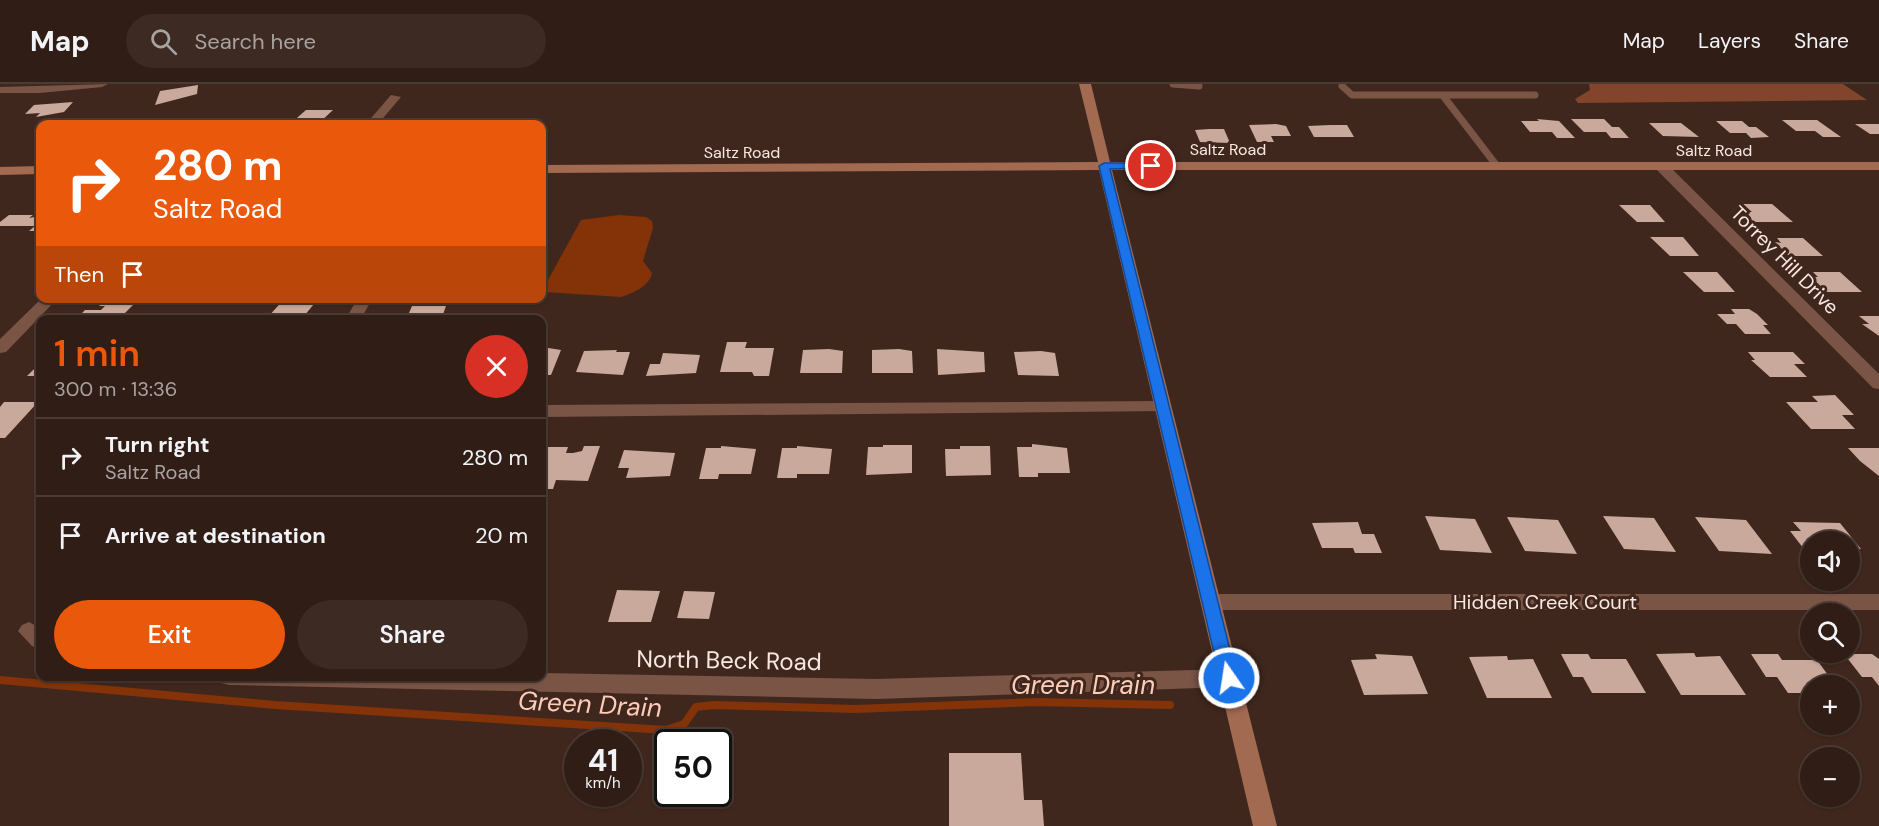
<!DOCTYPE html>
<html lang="en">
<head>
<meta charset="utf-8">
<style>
  :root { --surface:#301d16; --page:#3c2a23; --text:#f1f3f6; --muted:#a8a2a1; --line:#4b3b35; --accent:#ea580c }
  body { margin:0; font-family:"DM Sans",sans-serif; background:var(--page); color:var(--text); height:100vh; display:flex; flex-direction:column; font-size:22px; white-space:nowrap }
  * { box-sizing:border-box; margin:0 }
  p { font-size:20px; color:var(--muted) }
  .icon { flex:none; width:33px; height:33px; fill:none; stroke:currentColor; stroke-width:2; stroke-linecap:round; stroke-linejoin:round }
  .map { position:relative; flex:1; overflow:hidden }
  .panel { position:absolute; left:36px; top:231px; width:510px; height:366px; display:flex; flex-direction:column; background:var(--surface); border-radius:12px; box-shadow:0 2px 4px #0004,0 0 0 2px var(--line) }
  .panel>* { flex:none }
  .top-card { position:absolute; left:36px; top:36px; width:510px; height:183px; border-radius:12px; box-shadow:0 2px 4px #0004,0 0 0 2px var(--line); background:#ea580c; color:#fff; overflow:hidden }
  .tools { position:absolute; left:1800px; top:447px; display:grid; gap:12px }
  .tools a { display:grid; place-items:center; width:60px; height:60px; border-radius:50%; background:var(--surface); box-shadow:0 2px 4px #0004,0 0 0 2px var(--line); font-size:30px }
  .speed { position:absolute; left:564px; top:645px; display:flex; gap:12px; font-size:30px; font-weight:700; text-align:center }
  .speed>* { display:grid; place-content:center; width:78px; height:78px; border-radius:50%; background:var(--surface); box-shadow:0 2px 4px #0004,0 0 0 2px var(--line); line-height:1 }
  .speed small { font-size:15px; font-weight:400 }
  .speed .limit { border:3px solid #111; border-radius:9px; background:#fff; color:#111 }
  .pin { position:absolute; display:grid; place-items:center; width:51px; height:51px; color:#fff; margin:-26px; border:3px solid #fff; border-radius:50%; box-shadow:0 2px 6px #0007 }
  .me { position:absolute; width:66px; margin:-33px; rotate:347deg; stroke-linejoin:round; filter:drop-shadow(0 0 4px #0008) }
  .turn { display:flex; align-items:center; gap:21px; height:126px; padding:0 18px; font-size:27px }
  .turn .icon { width:78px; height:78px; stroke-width:2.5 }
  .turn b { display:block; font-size:42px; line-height:51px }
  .then { display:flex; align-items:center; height:57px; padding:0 18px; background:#0003; gap:12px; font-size:22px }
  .round { display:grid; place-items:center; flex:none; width:63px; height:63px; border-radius:32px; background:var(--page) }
  .overview { display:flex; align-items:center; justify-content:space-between; height:102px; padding:0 18px }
  h1 { font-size:36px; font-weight:600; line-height:45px; color:var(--accent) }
  .primary-button { display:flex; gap:12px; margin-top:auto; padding:12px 18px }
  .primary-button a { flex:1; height:69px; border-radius:36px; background:var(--accent); color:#fff; font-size:24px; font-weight:600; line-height:69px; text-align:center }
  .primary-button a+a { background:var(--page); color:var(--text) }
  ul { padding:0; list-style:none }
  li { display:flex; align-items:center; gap:18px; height:78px; padding:0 18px; border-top:2px solid var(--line) }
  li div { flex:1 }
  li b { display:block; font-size:22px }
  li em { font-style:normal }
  header { display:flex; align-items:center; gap:36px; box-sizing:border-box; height:84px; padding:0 30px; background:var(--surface); border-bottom:2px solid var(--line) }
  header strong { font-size:28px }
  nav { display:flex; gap:33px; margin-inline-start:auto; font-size:21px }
  .search { width:420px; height:54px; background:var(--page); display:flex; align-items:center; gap:15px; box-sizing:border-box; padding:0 21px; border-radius:33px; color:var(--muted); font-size:22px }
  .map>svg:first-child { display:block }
</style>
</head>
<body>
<header>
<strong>Map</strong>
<div class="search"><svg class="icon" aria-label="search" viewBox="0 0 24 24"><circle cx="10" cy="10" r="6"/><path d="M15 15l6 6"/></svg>Search here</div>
<nav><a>Map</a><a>Layers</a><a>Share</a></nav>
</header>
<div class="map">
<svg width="1879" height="742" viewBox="0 0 1879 742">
  <rect width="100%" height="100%" fill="#40271d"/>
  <path fill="#82442a" d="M 1589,0 L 1843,0 L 1867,16 L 1578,19 L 1575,15 L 1590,6 Z"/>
  <path fill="#833307" d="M 619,131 L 646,133 L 652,137 L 653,144 L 643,177 L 652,189 C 649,203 633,209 621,213 L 545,208 L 548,196 L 581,136 Z"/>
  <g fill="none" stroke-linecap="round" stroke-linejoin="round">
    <path stroke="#833307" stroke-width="8" d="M 0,596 L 275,621 L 666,646 L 684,640 L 696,623 L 714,621 L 855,625 L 1036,618 L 1170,621"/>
  </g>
  <path fill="#c9a99c" d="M 198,1 L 197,10 L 155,21 L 160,7 Z
    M 73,18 L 64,28 L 36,33 L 40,29 L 25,30 L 34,21 Z
    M 306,26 L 333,26 L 318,40 L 290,40 Z
    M 1537,35 L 1559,37 L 1575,54 L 1557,54 L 1552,48 L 1530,48 L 1521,37 L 1539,37 Z
    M 1571,35 L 1604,35 L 1612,43 L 1619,43 L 1629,54 L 1611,54 L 1606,48 L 1584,48 Z
    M 1782,36 L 1817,36 L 1841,53 L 1823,53 L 1815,47 L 1796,47 Z
    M 1716,37 L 1742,37 L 1749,43 L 1756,43 L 1769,53 L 1751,54 L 1746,49 L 1730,49 Z
    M 1649,39 L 1681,39 L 1699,53 L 1663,52 Z
    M 1276,40 L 1286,42 L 1291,52 L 1271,52 L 1274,58 L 1257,58 L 1249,41 Z
    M 1855,40 L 1879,40 L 1879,50 L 1870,50 Z
    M 1330,41 L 1347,41 L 1354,53 L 1314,53 L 1308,42 Z
    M 1209,45 L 1224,45 L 1230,59 L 1200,58 L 1195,46 Z
    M 1743,120 L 1772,120 L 1793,138 L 1753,138 L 1743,128 L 1752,128 Z
    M 1619,121 L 1650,121 L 1665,138 L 1637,138 Z
    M 9,131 L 33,131 L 29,134 L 40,132 L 40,147 L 29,147 L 35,142 L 0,142 L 0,138 Z
    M 1650,153 L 1683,153 L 1699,172 L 1670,172 Z
    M 1777,154 L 1803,154 L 1823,172 L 1789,172 L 1775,158 L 1781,159 Z
    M 1683,188 L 1717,188 L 1735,208 L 1704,208 Z
    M 1813,188 L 1840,188 L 1862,208 L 1827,208 L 1811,193 L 1818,193 Z
    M 285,214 L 319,214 L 304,232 L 268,233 Z
    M 106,215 L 139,215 L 121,233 L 75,236 L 85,226 L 101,226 L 105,222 L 99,222 Z
    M 412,222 L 446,222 L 441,236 L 406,236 Z
    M 1731,225 L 1749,225 L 1757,230 L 1768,241 L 1763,241 L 1771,250 L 1745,250 L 1736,240 L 1727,240 L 1717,230 L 1735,230 Z
    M 1859,232 L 1879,232 L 1879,252 L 1862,240 L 1869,240 Z
    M 727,258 L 747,258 L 745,264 L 774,264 L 769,292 L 754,292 L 752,288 L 720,288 Z
    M 542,263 L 561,266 L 551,291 L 542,291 Z
    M 829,265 L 843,267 L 842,289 L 800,289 L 803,266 Z
    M 899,265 L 912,267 L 913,289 L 872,289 L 872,266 Z
    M 937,265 L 984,268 L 985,288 L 938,291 Z
    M 617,266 L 616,268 L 630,268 L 623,291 L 576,288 L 584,267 Z
    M 1041,267 L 1055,269 L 1059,292 L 1018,291 L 1014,268 Z
    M 1748,268 L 1793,268 L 1805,280 L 1794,280 L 1807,293 L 1770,293 L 1751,276 L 1755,276 Z
    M 663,269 L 700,271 L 696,289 L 646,292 L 650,280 L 660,280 Z
    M 40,279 L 40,292 L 27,292 Z
    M 1835,311 L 1854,331 L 1842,331 L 1855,345 L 1811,345 L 1786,318 L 1818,318 L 1812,312 Z
    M 4,318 L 38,318 L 5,354 L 0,354 L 0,323 Z
    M 1032,360 L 1067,364 L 1070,389 L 1038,389 L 1038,393 L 1019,393 L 1017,363 L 1032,363 Z
    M 883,361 L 912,361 L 912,389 L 866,391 L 868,363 L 883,363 Z
    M 584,362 L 600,362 L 588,397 L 556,396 L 553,405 L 542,405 L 542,379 L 548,363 L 568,363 L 566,369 L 573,369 L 582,367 Z
    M 721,362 L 756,365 L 751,390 L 719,390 L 718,395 L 699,395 L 706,364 L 721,364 Z
    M 797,362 L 832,365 L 829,390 L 797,390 L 797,394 L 777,394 L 782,364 L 797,364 Z
    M 960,362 L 990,362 L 991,391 L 946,392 L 945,365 L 960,365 Z
    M 1848,364 L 1879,364 L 1879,392 L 1860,377 Z
    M 624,366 L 675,369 L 670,392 L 626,394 L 629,384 L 618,384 Z
    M 1425,432 L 1475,435 L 1492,469 L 1440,466 Z
    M 1603,432 L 1654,434 L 1676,468 L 1624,465 Z
    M 1507,433 L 1558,436 L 1577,470 L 1525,467 Z
    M 1695,433 L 1746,436 L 1772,470 L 1719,467 Z
    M 1358,438 L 1362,450 L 1374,450 L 1382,469 L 1355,469 L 1353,464 L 1322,464 L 1312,439 Z
    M 1793,438 L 1840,439 L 1861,465 L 1850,465 L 1850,458 L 1810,458 L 1810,469 L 1807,469 L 1790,447 L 1801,447 Z
    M 617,506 L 660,507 L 651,538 L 608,538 Z
    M 684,507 L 715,508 L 709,535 L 677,534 Z
    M 1694,569 L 1696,573 L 1720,572 L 1746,611 L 1681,611 L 1656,570 Z
    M 1375,570 L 1412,572 L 1428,610 L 1364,611 L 1351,576 L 1377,575 Z
    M 1561,570 L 1588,570 L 1591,575 L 1626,575 L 1646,609 L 1592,609 L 1583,593 L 1573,593 Z
    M 1751,570 L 1778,570 L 1782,576 L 1817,576 L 1836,602 L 1810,602 L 1810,609 L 1788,609 L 1777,593 L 1766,593 Z
    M 1844,570 L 1872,570 L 1879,575 L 1879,602 L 1872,593 L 1862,593 Z
    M 1507,572 L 1508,576 L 1533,575 L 1552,614 L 1487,614 L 1469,573 Z
    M 949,669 L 1021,669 L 1024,716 L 1042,716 L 1044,742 L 949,742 Z"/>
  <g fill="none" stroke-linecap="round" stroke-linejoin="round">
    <path stroke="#7a5546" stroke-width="7" d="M 1173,0 L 1199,2
      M 1342,2 L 1352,11 L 1535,11
      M 1444,13 L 1497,82"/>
    <path fill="#7a5546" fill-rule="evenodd" d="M 108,0 L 102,3 L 40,9 L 0,9 L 0,3 Z
      M 391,11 L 401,13 L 378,40 L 366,40 Z
      M 1661,78 L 1666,79 L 1879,290 L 1879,305 L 1873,304 L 1656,85 L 1655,82 Z
      M 42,214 L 58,214 L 6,268 L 0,269 L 0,255 Z
      M 358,214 L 373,214 L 360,236 L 345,236 Z
      M 1162,317 L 1171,323 L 1168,327 L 542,333 L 542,321 Z
      M 1211,510 L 1879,510 L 1879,526 L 1211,526 L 1204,524 L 1201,518 L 1204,512 Z
      M 29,538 L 40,544 L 40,565 L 32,562 L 18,547 L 22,541 Z
      M 1229,585 L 1237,587 L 1240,594 L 1237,601 L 1229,603 L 876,615 L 229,601 L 221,599 L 218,592 L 542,592 L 542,589 L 876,595 Z"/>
    <path fill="#a36a52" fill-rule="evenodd" d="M 1079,0 L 1091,0 L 1110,78 L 1879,78 L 1879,86 L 1112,86 L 1277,742 L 1253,742 L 1099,86 L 542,89 L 542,81 L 1098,78 Z
      M 40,82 L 40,90 L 0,91 L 0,83 Z"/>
  </g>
  <path fill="#1a73e8" stroke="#114b97" stroke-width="1.5" d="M 1151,79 L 1156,82 L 1154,84 L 1110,85 L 1237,594 L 1235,599 L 1223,599 L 1220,594 L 1099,82 L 1104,79 Z"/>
  <g text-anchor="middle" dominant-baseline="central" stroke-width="6" stroke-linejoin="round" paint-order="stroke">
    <g font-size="16" fill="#f9e8e2" stroke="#40271d">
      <text x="1228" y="65">Saltz Road</text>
      <text x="1714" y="66">Saltz Road</text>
      <text x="742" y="68">Saltz Road</text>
    </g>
    <g font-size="20" fill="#f9e8e2" stroke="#40271d">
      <text transform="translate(1785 176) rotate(45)">Torrey Hill Drive</text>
      <text x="1545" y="518">Hidden Creek Court</text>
    </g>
    <g font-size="24" fill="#f9e8e2" stroke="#40271d">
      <text transform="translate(729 576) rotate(1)">North Beck Road</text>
    </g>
    <g font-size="26" font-style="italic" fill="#fdcdba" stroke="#40271d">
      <text x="1083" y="601">Green Drain</text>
      <text transform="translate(590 620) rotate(3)">Green Drain</text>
    </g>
  </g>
</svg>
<div class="tools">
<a><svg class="icon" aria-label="sound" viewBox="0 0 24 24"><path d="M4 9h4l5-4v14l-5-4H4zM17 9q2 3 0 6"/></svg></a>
<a><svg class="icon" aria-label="search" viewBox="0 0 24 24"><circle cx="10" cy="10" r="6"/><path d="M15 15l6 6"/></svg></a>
<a>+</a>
<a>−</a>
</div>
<div class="speed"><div>41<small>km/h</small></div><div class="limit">50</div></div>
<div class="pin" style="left:1151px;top:82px;background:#d93025"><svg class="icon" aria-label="arrive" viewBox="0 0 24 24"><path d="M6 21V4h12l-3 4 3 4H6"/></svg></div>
<svg class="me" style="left:1229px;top:594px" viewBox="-20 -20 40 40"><circle r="17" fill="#1a73e8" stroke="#fff" stroke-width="3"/><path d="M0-11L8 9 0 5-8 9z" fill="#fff"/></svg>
<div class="top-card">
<div class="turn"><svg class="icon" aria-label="right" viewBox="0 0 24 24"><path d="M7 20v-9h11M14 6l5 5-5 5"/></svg><div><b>280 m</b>Saltz Road</div></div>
<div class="then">Then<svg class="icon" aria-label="arrive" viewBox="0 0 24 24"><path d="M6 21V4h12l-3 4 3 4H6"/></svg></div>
</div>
<section class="panel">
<div class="overview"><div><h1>1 min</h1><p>300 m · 13:36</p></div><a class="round" style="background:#d93025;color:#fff"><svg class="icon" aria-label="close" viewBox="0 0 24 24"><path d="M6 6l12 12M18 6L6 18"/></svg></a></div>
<ul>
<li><svg class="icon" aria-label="right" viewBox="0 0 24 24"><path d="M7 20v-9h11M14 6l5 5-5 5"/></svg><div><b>Turn right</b><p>Saltz Road</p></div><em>280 m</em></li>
<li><svg class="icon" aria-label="arrive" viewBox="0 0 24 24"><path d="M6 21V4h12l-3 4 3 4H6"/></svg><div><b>Arrive at destination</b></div><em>20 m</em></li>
</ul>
<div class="primary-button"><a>Exit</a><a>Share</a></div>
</section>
</div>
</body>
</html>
